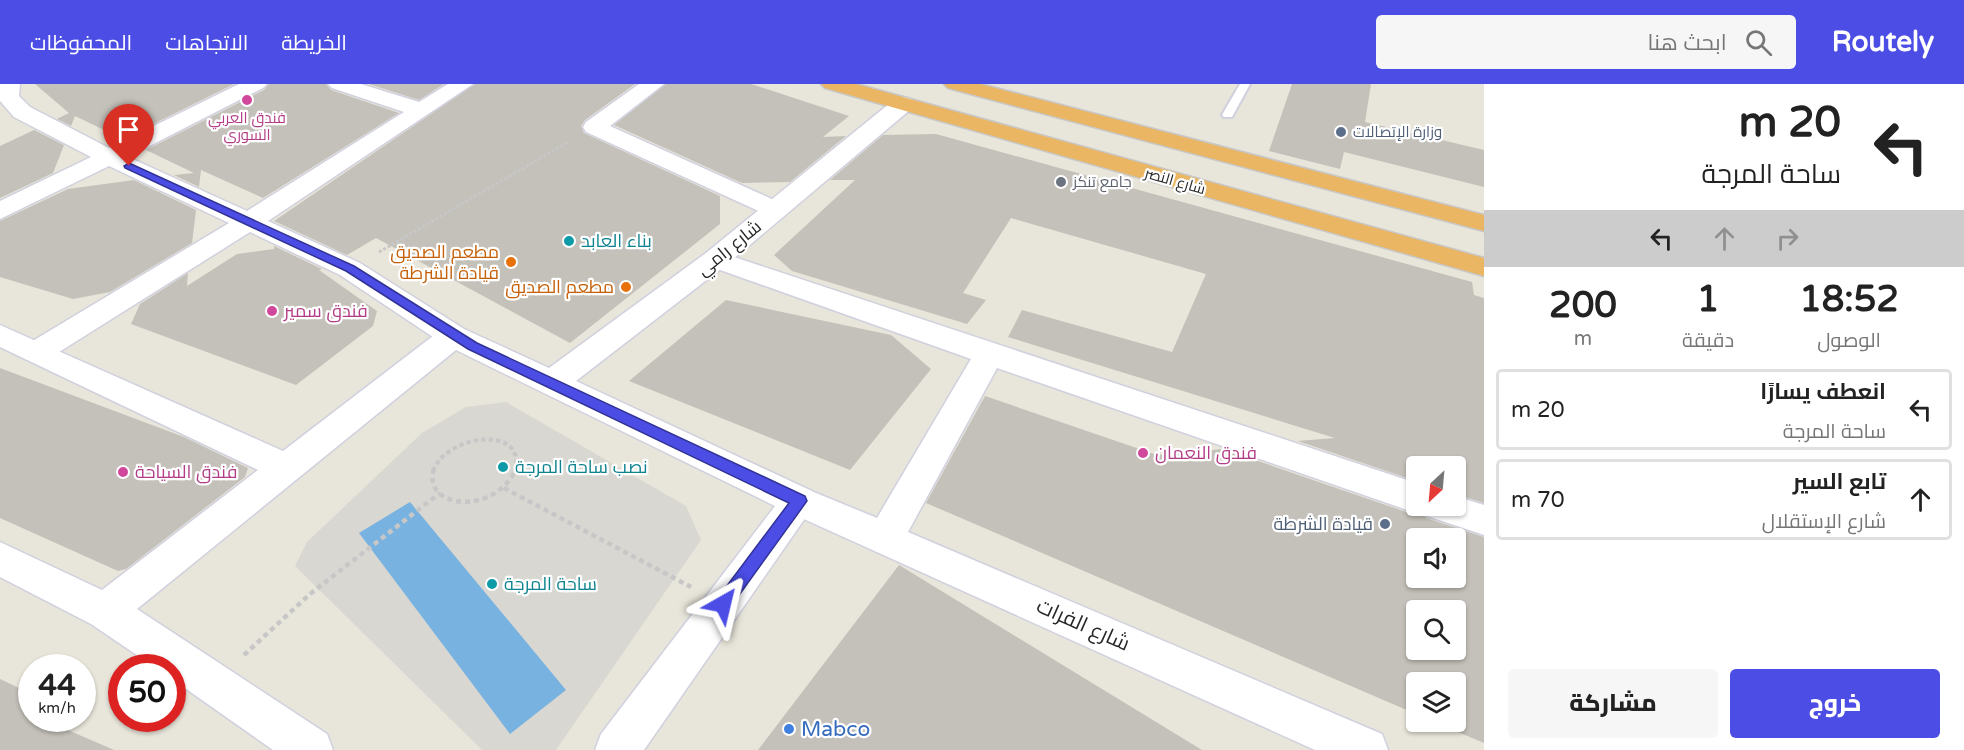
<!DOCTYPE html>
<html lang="ar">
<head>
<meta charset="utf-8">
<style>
  :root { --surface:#fff; --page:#f6f6f6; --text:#222; --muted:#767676; --line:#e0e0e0; --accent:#4b4de5 }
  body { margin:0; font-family:"Varela Round",Cairo,sans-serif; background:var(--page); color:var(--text); direction:rtl; height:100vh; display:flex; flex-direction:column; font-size:22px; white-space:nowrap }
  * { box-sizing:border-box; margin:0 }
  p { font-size:20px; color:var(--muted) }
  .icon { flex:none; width:33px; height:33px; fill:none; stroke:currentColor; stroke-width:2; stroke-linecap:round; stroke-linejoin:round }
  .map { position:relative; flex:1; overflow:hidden; direction:ltr }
  .sheet { display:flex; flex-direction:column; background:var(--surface); width:480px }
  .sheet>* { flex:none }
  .hud { background:#fff; color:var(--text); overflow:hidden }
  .needle { width:39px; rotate:206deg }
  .controls { position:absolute; left:1406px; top:372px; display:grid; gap:12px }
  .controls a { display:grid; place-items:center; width:60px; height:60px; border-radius:6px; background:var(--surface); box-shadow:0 2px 4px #0004; font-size:30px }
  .speed { position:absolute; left:18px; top:570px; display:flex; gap:12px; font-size:30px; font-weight:700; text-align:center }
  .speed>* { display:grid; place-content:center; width:78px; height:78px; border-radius:50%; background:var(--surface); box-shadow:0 2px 4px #0004; line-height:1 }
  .speed small { font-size:15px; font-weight:400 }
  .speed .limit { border:9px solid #d22; background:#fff; color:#111 }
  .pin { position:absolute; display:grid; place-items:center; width:51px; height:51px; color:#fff; margin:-62px -26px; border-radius:50% 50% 50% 0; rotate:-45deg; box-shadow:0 0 6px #0007 }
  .pin .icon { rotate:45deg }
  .me { position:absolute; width:66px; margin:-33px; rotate:37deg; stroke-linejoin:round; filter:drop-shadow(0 0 4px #0008) }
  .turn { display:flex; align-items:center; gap:21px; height:126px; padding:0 24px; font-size:27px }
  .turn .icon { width:78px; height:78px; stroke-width:2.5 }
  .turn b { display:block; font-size:42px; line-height:51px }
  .lanes { display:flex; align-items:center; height:57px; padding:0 24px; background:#0003; justify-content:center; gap:30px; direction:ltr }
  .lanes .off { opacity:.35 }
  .eta { display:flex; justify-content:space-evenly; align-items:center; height:102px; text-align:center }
  .eta b { font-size:36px; font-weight:800; line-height:42px }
  .action { display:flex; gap:12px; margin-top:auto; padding:12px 24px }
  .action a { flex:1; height:69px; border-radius:6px; background:var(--accent); color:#fff; font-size:24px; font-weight:800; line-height:69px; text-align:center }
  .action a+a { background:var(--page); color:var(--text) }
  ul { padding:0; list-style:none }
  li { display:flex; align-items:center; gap:18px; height:81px; margin:0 12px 9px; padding:0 12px; border:3px solid var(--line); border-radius:6px }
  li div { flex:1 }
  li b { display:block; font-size:22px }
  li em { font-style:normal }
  header { display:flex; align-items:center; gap:36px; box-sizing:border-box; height:84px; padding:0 30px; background:var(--accent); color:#fff }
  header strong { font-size:28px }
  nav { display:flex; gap:33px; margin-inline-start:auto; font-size:21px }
  .search { width:420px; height:54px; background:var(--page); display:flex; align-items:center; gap:15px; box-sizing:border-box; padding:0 21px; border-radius:6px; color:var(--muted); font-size:22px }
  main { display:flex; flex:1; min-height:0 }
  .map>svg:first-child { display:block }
</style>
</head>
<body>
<header>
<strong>Routely</strong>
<div class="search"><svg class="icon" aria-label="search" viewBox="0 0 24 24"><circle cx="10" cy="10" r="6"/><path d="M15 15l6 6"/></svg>ابحث هنا</div>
<nav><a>الخريطة</a><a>الاتجاهات</a><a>المحفوظات</a></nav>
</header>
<main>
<section class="sheet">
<div class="hud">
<div class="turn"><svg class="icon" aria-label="left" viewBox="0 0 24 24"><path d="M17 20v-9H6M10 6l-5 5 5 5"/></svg><div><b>20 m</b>ساحة المرجة</div></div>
<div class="lanes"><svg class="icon" aria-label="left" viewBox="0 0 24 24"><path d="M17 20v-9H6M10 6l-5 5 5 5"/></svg><svg class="icon off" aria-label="ahead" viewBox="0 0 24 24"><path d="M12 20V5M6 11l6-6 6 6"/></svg><svg class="icon off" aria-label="right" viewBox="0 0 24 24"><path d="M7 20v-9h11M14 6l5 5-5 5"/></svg></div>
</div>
<div class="eta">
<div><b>18:52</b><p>الوصول</p></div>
<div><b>1</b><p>دقيقة</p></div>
<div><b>200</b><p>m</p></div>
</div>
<ul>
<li><svg class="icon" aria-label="left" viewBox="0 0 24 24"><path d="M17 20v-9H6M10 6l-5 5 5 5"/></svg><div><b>انعطف يسارًا</b><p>ساحة المرجة</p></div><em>20 m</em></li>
<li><svg class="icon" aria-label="ahead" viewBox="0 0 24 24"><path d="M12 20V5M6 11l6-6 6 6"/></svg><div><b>تابع السير</b><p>شارع الإستقلال</p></div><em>70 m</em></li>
</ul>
<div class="action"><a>خروج</a><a>مشاركة</a></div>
</section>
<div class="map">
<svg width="1484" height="666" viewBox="0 0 1484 666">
  <rect width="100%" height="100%" fill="#e8e5da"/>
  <path fill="#d9d7d1" d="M 506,318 L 686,422 L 701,456 L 556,666 L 482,666 L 295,482 L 307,458 L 422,349 L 466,323 Z"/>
  <path fill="#78b2e0" d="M 410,418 L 566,606 L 510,650 L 359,449 Z"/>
  <path fill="#c4c1ba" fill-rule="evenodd" d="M 35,0 L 234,0 L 123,55 L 75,32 L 71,42 L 57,35 L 69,29 Z
    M 269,0 L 326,0 L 331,6 L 399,29 L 263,114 L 201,86 L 199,103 L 174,91 L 194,89 L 146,66 L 264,6 Z
    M 369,0 L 444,0 L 419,16 Z
    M 475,0 L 635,0 L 585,36 L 581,42 L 584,49 L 720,112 L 720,140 L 570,259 L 376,154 L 347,171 L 274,137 Z
    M 666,0 L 751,0 L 849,32 L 823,53 L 846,52 L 790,98 L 742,99 L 614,41 Z
    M 1292,0 L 1371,0 L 1365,38 L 1484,66 L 1484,103 L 1344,68 L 1340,85 L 1269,67 Z
    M 34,46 L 64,61 L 53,89 L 0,114 L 0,62 Z
    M 936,50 L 1472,198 L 1474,211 L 1484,214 L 1484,419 L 1455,410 L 1455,382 L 1416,382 L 1416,397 L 1298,357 L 1335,354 L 1008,253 L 1022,226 L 1172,268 L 1206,190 L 1011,134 L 963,209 L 986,216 L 967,240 L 792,187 L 774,171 L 855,96 L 830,96 L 883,51 Z
    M 134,96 L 196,126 L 192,159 L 110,208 L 73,215 L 0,193 L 0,137 L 68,105 Z
    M 274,162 L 322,185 L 319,186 L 377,227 L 373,242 L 296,301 L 131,240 L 140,220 L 188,189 L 187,202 L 237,170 L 274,165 Z
    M 726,216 L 891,251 L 931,285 L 850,386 L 629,297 Z
    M 0,284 L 184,353 L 248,384 L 245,393 L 126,485 L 118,487 L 0,434 Z
    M 985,312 L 1157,371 L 1223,365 L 1415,431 L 1423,429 L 1426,434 L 1484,453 L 1484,659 L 1434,638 L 1455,638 L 1455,598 L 1416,598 L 1416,630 L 926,419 ZM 1416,454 L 1455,454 L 1455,494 L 1416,494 ZM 1416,526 L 1455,526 L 1455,566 L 1416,566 Z
    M 899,481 L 1202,666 L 758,666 Z
    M 0,595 L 32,610 L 32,634 L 40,634 L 114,666 L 0,666 Z"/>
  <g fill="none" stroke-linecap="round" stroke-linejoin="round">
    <g stroke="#d0d0df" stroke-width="4">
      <path id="lane" d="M 1240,0 L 1250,0 L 1232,33 L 1224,33 L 1222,31 Z"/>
    </g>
    <g stroke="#d0d0df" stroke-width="3">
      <path id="street" d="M 0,0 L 20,0 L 19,12 L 30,23 L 109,64 L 239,0 L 267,0 L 263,4 L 128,73 L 247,127 L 404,28 L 332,4 L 328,0 L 361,0 L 419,18 L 448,0 L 473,0 L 268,137 L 360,179 L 464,245 L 468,252 L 464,259 L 453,262 L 442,259 L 340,191 L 250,148 L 48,275 L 37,279 L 26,275 L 22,268 L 26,261 L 229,139 L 109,82 L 0,135 L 0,117 L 91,73 L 14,33 L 0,17 Z
        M 639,0 L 664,0 L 610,42 L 785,121 L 789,126 L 785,131 L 776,134 L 767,131 L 586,48 L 583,43 L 586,38 Z
        M 716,167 L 1416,399 L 1416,422 L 1455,422 L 1455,412 L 1484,421 L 1484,451 L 1427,432 L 1424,426 L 1416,429 L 997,284 L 908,448 L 1382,650 L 1388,666 L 1315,666 L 786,427 L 781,417 L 786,407 L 799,402 L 877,434 L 971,275 L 706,181 L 702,175 L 706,169 Z"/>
    </g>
    <g stroke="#d0d0df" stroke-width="3">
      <path id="secondary" d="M 903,13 L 911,15 L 914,20 L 911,25 L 726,181 L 576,297 L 812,407 L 817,417 L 644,666 L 595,666 L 601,650 L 775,422 L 456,266 L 137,525 L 327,650 L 333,666 L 273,666 L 172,595 L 172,584 L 156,584 L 91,540 L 0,493 L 0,458 L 102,506 L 258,386 L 0,263 L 0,241 L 283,367 L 442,245 L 453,242 L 464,245 L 549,284 L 706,169 L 895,15 Z"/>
    </g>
    <g stroke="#c7c7c7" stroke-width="3">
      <path id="highway" d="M 821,0 L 856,0 L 1484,174 L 1484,192 L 825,4 Z
        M 944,0 L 980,0 L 1484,131 L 1484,147 L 948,4 Z"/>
    </g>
    <path stroke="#c7c7c7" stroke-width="3" stroke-dasharray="3 2" stroke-linecap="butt" d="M 379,168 L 570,57"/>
    <path stroke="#c7c7c7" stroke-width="4" stroke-dasharray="4.5 3" stroke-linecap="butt" d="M 433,387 C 447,350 527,340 515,387"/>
    <path stroke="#c7c7c7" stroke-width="4.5" stroke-dasharray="5 4" stroke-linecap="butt" d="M 434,385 C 421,424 494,433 516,385
      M 504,404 L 691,503
      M 244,571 L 310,510 L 440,409"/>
    <use href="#lane" fill="#fff" fill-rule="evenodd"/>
    <use href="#street" fill="#fff" fill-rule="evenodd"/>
    <use href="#secondary" fill="#fff" fill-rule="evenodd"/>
    <use href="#highway" fill="#ebb663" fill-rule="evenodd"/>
  </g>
  <path fill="#4b4de5" stroke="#313295" stroke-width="1.5" d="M 129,79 L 354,182 L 477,259 L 805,412 L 807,417 L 729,525 L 723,527 L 717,525 L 715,520 L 717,515 L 789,419 L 468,265 L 346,187 L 125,84 L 124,82 Z"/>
  <g fill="#d1479c" stroke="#fff" stroke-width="2">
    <circle cx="247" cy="16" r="6"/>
    <circle cx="272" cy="227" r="6"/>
    <circle cx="1143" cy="369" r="6"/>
    <circle cx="123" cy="388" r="6"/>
  </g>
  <g fill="#5c6f8a" stroke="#fff" stroke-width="2">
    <circle cx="1341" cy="48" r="6"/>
    <circle cx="1385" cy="440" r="6"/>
  </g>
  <circle fill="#6b7280" stroke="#fff" stroke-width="2" cx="1061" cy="98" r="6"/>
  <g fill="#0f9aa8" stroke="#fff" stroke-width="2">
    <circle cx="569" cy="157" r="6"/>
    <circle cx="503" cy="383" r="6"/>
    <circle cx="492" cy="500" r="6"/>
  </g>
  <g fill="#e8710a" stroke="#fff" stroke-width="2">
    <circle cx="511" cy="178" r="6"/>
    <circle cx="626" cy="203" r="6"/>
  </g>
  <circle fill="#3f7fe0" stroke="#fff" stroke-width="2" cx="789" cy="645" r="6"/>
  <g text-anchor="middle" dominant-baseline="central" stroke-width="4.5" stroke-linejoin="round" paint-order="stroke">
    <g font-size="15" fill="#b23c85" stroke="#fff">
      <text x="247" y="34">فندق العربي<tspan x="247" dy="17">السوري</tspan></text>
    </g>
    <g font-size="15" fill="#4e5e75" stroke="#fff" text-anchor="start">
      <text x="1353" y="48">وزارة الإتصالات</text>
    </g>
    <g font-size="15" fill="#272727" stroke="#fff">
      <text transform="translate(1175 97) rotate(16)">شارع النصر</text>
    </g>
    <g font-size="15" fill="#5b616d" stroke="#fff" text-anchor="start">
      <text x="1073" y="98">جامع تنكز</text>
    </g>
    <g font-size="18" fill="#0d838f" stroke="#fff" text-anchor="start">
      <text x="581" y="157">بناء العابد</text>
      <text x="515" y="383">نصب ساحة المرجة</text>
      <text x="504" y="500">ساحة المرجة</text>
    </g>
    <g font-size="18" fill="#272727" stroke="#fff">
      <text transform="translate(729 164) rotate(-39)">شارع رامي</text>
    </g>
    <g font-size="18" fill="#c56008" stroke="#fff" text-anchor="end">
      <text x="499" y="168">مطعم الصديق<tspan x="499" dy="21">قيادة الشرطة</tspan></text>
      <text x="614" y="203">مطعم الصديق</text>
    </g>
    <g font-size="18" fill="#b23c85" stroke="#fff" text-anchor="start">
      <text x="284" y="227">فندق سمير</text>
      <text x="1155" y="369">فندق النعمان</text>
      <text x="135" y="388">فندق السياحة</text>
    </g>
    <g font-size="18" fill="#4e5e75" stroke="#fff" text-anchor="end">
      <text x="1373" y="440">قيادة الشرطة</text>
    </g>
    <g font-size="21" fill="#272727" stroke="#fff">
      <text transform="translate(1083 541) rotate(24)">شارع الفرات</text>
    </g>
    <g font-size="21" fill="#366cbe" stroke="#fff" text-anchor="start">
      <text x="801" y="645">Mabco</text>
    </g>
  </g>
</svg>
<div class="controls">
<a><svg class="needle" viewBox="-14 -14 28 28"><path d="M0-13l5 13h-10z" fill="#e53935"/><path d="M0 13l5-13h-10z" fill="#767676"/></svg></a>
<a><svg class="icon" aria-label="sound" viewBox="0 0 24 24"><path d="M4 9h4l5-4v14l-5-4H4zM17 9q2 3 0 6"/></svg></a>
<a><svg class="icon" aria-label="search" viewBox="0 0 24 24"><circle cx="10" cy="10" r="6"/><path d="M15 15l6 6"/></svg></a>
<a><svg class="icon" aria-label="layers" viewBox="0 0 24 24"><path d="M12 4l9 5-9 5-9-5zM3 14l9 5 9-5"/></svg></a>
</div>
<div class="speed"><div>44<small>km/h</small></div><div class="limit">50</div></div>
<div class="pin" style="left:129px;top:82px;background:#d93025"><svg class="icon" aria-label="arrive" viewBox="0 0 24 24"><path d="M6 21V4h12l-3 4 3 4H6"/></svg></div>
<svg class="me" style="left:723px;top:520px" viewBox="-20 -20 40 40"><path d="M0-17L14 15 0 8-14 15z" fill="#4b4de5" stroke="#fff" stroke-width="4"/></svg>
</div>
</main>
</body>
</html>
